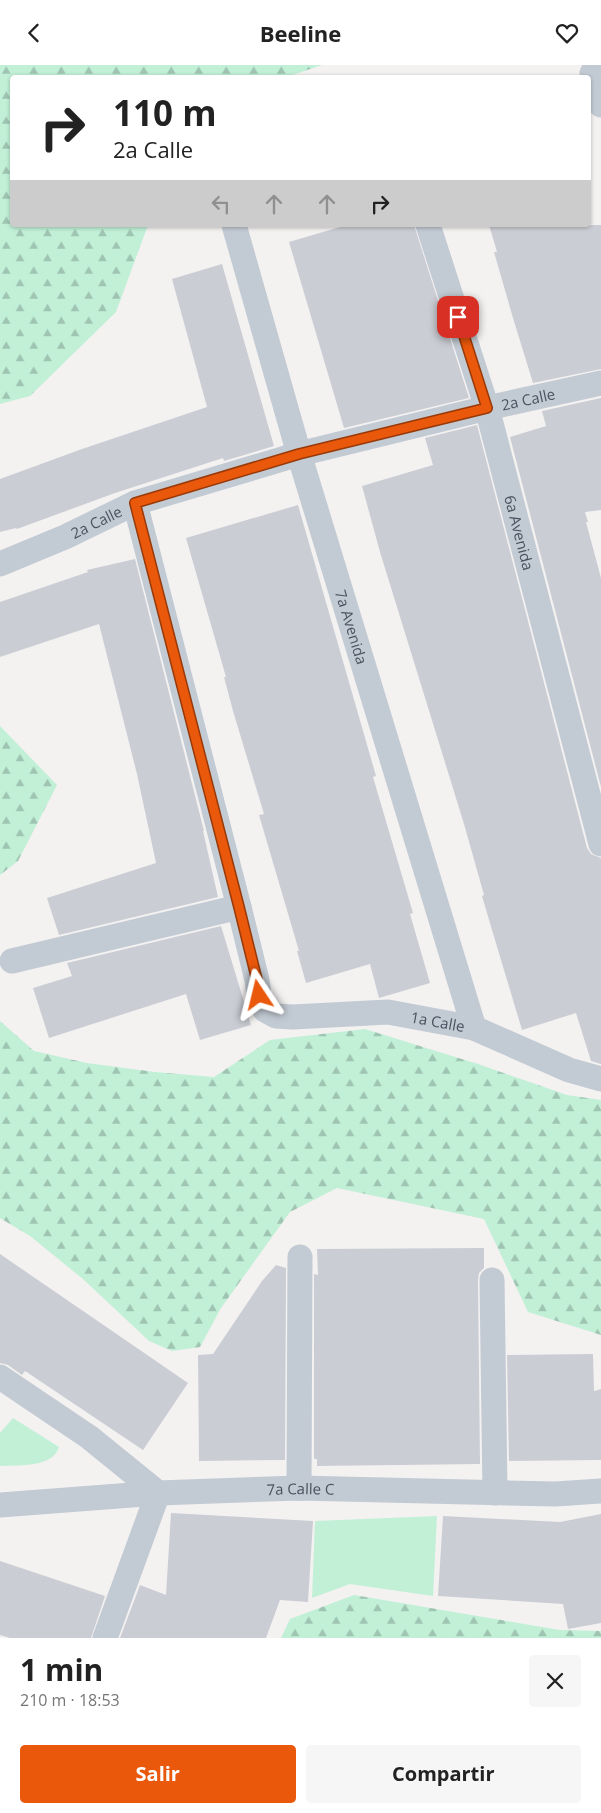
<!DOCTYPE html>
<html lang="es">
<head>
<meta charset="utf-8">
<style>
  :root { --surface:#fff; --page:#f6f6f6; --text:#222; --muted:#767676; --accent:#ea580c }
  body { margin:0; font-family:"Open Sans",sans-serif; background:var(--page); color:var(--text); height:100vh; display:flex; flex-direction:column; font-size:19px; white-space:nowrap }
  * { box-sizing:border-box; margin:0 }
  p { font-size:16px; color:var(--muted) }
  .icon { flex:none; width:28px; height:28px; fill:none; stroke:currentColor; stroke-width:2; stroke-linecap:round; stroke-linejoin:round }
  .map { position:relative; height:1573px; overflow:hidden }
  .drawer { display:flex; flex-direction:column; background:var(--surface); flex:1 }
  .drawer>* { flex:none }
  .guide { position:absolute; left:10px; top:10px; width:581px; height:152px; border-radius:5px; box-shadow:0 1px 4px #0004; background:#fff; color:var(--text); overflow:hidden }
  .pin { position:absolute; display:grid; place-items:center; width:42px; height:42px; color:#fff; margin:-21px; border-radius:10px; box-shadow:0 2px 8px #0006 }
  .me { position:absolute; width:55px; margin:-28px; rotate:350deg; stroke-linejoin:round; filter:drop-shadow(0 0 4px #0008) }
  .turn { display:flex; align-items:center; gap:18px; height:105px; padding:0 20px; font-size:22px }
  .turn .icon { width:65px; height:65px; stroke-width:2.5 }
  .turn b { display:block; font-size:35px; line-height:42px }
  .lanes { display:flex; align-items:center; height:48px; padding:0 20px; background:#0003; justify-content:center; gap:25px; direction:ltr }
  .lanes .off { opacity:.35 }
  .round { display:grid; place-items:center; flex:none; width:52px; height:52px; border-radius:5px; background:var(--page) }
  .head { display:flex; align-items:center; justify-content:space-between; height:85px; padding:0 20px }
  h1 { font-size:30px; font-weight:700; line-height:38px }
  .cta { display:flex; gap:10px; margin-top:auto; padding:10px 20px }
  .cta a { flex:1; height:58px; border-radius:5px; background:var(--accent); color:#fff; font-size:20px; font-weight:700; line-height:58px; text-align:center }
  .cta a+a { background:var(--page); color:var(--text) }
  header { display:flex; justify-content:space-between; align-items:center; height:65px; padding:0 20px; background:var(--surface); font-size:22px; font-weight:700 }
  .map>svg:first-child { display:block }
</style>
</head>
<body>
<header><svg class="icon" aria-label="back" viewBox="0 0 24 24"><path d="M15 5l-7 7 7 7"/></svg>Beeline<svg class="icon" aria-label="heart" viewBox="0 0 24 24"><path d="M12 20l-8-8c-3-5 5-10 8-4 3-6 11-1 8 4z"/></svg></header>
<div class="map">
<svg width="601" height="1573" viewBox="0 0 601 1573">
  <defs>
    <pattern id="forest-firs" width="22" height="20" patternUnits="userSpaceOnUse" patternTransform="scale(1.25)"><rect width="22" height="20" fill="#c1f0d7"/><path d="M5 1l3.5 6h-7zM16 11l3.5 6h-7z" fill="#9fc5b2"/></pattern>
  </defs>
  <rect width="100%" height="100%" fill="#f4f1f1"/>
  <path fill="url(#forest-firs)" d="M 0,0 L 322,0 L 287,12 L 12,12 L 12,160 L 148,160 L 116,247 L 30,331 L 0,339 Z
    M 0,661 L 57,720 L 18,796 L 0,810 Z
    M 0,956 L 34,986 L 87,998 L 155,1007 L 214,1012 L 270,975 L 365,964 L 478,999 L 567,1030 L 601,1035 L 601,1270 L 528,1247 L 484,1154 L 337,1123 L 290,1147 L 221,1243 L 200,1282 L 172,1286 L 149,1276 L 84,1215 L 30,1171 L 0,1153 Z
    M 354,1530 L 560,1565 L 601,1566 L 601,1573 L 281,1573 L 290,1554 Z"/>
  <path fill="#c1f0d7" d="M 13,1353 L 59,1382 C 53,1403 17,1400 0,1401 L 0,1368 Z
    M 437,1451 L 433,1531 L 350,1519 L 312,1533 L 315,1456 Z"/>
  <path fill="#cbcdd4" d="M 347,160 L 414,160 L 469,333 L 344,363 L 289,177 Z
    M 489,160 L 601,160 L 601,304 L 533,318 L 513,253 L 494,187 L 497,187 Z
    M 222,199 L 274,381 L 224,396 L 223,393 L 115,428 L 17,464 L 16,463 L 0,467 L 0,414 L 82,384 L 207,342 L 172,214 Z
    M 601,333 L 601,445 L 585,447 L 588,457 L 586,457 L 601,513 L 601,722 L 510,372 L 546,361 L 542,346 Z
    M 477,360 L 587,783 L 591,789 L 601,793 L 601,999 L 591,996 L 576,948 L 522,965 L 492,865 L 482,831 L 484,830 L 464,759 L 380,487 L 362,421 L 433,400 L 425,373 Z
    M 298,440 L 376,711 L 373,712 L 413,848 L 410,849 L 430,918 L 379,933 L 370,899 L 306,918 L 297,886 L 299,886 L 259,750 L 264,749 L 233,646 L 224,612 L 226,612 L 186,473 Z
    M 135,494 L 204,766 L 203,766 L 218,832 L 59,870 L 47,833 L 156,798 L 137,709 L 99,559 L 0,592 L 0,537 L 88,507 L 87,505 Z
    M 221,861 L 251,960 L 200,975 L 186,929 L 49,973 L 33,923 L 72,911 L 67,898 Z
    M 484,1183 L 484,1203 L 479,1208 L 478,1215 L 480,1399 L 317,1401 L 317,1394 L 314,1394 L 314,1209 L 318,1210 L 317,1184 Z
    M 0,1189 L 188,1318 L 143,1385 L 25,1306 L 22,1310 L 8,1300 L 0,1298 Z
    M 276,1200 L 286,1203 L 285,1395 L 199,1396 L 198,1290 L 213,1289 L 262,1216 Z
    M 593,1289 L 594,1326 L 601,1324 L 601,1395 L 509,1396 L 507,1290 Z
    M 171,1448 L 313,1456 L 308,1537 L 280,1535 L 266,1573 L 120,1573 L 140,1520 L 166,1530 Z
    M 601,1449 L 601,1558 L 568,1564 L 563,1539 L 438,1531 L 443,1451 L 560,1457 Z
    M 0,1496 L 105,1531 L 91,1573 L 10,1573 L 0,1570 Z"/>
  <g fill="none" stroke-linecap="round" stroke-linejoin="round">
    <g stroke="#c2cad3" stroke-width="25">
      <path d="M 592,8 L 601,40"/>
      <path id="s1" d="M 234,160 L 299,389 L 474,963"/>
      <path id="s2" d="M 428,160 L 487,343 L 601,779"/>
      <path id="s3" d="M 135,438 L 239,842 L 257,915 L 259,930 L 265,945 L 276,951 L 293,952 L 388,947 L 474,963 L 569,1005 L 601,1014"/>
      <path id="s4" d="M 0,499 L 65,472 L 135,438 L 299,389 L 487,343 L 601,318"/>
      <path d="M 12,896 L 239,842"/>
      <path d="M 492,1215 L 495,1428"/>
      <path d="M 0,1312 L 89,1372 L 158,1428 L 105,1573"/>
      <path d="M 299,1423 L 300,1192"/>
      <path id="s5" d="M 0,1440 L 158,1428 L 299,1423 L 555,1429 L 601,1426"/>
    </g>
  </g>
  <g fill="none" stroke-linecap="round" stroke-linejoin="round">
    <g stroke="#983908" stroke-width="12">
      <path id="route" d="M 259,930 L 257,915 L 239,842 L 135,438 L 299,389 L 487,343 L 458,252"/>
    </g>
    <use href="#route" stroke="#ea580c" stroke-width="9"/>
  </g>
  <g text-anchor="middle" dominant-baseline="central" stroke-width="4" stroke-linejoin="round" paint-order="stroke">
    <g font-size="15" fill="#49525f" stroke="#fff">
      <text stroke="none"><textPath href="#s4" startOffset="555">2a Calle</textPath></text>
      <text stroke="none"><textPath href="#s4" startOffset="105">2a Calle</textPath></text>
      <text stroke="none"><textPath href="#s2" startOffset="321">6a Avenida</textPath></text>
      <text stroke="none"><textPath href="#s1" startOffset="419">7a Avenida</textPath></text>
      <text stroke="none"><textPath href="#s3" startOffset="699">1a Calle</textPath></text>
      <text stroke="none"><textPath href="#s5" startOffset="301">7a Calle C</textPath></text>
    </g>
  </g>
</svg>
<div class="pin" style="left:458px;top:252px;background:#d93025"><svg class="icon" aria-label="arrive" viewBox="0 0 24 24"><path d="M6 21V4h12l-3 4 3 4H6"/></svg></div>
<svg class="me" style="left:259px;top:930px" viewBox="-20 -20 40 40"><path d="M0-17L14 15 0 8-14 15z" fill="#ea580c" stroke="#fff" stroke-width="4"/></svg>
<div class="guide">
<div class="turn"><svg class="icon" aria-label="right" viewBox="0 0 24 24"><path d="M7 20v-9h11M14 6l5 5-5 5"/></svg><div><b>110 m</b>2a Calle</div></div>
<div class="lanes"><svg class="icon off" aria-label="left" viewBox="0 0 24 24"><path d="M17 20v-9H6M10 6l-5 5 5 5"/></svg><svg class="icon off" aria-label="ahead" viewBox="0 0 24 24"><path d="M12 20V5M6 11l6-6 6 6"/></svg><svg class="icon off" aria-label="ahead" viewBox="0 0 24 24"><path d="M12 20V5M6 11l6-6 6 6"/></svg><svg class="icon" aria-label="right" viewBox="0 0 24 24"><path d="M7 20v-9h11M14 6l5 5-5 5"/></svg></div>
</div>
</div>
<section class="drawer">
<div class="head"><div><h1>1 min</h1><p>210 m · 18:53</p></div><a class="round"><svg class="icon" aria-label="close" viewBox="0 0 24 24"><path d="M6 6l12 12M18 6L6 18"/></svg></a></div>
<div class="cta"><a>Salir</a><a>Compartir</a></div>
</section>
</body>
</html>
